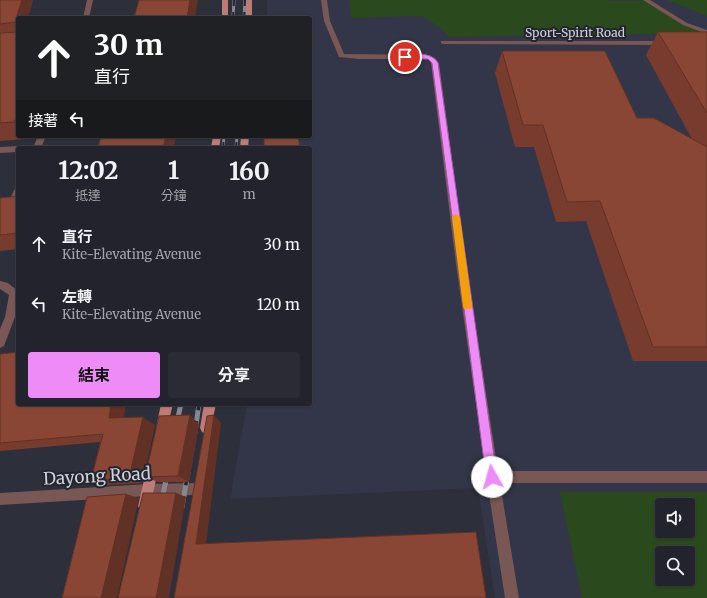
<!DOCTYPE html>
<html lang="zh-TW">
<head>
<meta charset="utf-8">
<style>
  :root { --surface:#22232c; --page:#2a2b34; --text:#f1f3f6; --muted:#a2a4a9; --line:#3f4048; --accent:#ef8bf7 }
  body { margin:0; font-family:Merriweather,"Noto Sans TC",serif; background:var(--page); color:var(--text); height:100vh; display:flex; flex-direction:column; font-size:15px; white-space:nowrap }
  * { box-sizing:border-box; margin:0 }
  p { font-size:13px; color:var(--muted) }
  .icon { flex:none; width:22px; height:22px; fill:none; stroke:currentColor; stroke-width:2; stroke-linecap:round; stroke-linejoin:round }
  .map { position:relative; flex:1; overflow:hidden }
  .details { position:absolute; left:16px; top:146px; width:296px; height:260px; display:flex; flex-direction:column; background:var(--surface); border-radius:4px; box-shadow:0 1px 3px #0004,0 0 0 1px var(--line) }
  .details>* { flex:none }
  .hud { position:absolute; left:16px; top:16px; width:296px; height:122px; border-radius:4px; box-shadow:0 1px 3px #0004,0 0 0 1px var(--line); background:#202124; color:#fff; overflow:hidden }
  .fabs { position:absolute; left:655px; top:498px; display:grid; gap:8px }
  .fabs a { display:grid; place-items:center; width:40px; height:40px; border-radius:4px; background:var(--surface); box-shadow:0 1px 3px #0004,0 0 0 1px var(--line); font-size:20px }
  .pin { position:absolute; display:grid; place-items:center; width:34px; height:34px; color:#fff; margin:-17px; border:2px solid #fff; border-radius:50%; box-shadow:0 1px 4px #0007 }
  .me { position:absolute; width:44px; margin:-22px; rotate:353deg; stroke-linejoin:round; filter:drop-shadow(0 0 3px #0008) }
  .turn { display:flex; align-items:center; gap:14px; height:84px; padding:0 12px; font-size:18px }
  .turn .icon { width:52px; height:52px; stroke-width:2.5 }
  .turn b { display:block; font-size:28px; line-height:34px }
  .then { display:flex; align-items:center; height:38px; padding:0 12px; background:#0003; gap:8px; font-size:15px }
  .eta { display:flex; justify-content:space-evenly; align-items:center; height:68px; text-align:center }
  .eta b { font-size:24px; font-weight:700; line-height:28px }
  .button { display:flex; gap:8px; margin-top:auto; padding:8px 12px }
  .button a { flex:1; height:46px; border-radius:4px; background:var(--accent); color:#111; font-size:16px; font-weight:700; line-height:46px; text-align:center }
  .button a+a { background:var(--page); color:var(--text) }
  ul { padding:0; list-style:none }
  li { display:flex; align-items:center; gap:12px; height:60px; padding:0 12px }
  li div { flex:1 }
  li b { display:block; font-size:15px }
  li em { font-style:normal }
  .map>svg:first-child { display:block }
</style>
</head>
<body>
<div class="map">
<svg width="707" height="598" viewBox="0 0 707 598">
  <rect width="100%" height="100%" fill="#2d2f3a"/>
  <path fill="#333648" fill-rule="evenodd" d="M 267,0 L 707,0 L 707,598 L 495,598 L 478,488 L 230,499 L 247,404 L 310,404 L 310,148 L 300,148 L 296,136 L 310,136 L 310,18 L 267,18 ZM 662,505 L 688,505 L 688,531 L 662,531 ZM 662,553 L 688,553 L 688,579 L 662,579 Z"/>
  <path fill="#2a491d" fill-rule="evenodd" d="M 349,0 L 607,0 L 607,1 L 648,1 L 685,24 L 707,33 L 450,37 L 439,27 L 422,16 L 351,18 Z
    M 667,0 L 707,0 L 707,16 Z
    M 560,492 L 707,492 L 707,598 L 582,598 ZM 662,505 L 688,505 L 688,531 L 662,531 ZM 662,553 L 688,553 L 688,579 L 662,579 Z"/>
  <g fill="none" stroke-linecap="round" stroke-linejoin="round">
    <path fill="#785754" fill-rule="evenodd" d="M 87,0 L 93,0 L 89,18 L 83,18 Z
      M 321,0 L 327,0 L 330,21 L 344,54 L 429,55 L 435,58 L 439,63 L 466,264 L 498,471 L 707,471 L 707,483 L 500,483 L 519,598 L 505,598 L 487,481 L 485,477 L 486,475 L 456,264 L 431,63 L 428,59 L 359,59 L 339,57 L 324,21 Z
      M 643,0 L 650,0 L 687,23 L 707,30 L 707,34 L 683,25 Z
      M 441,41 L 665,41 L 668,43 L 665,45 L 443,44 L 441,43 Z
      M 38,136 L 46,136 L 41,148 L 33,148 Z
      M 18,146 L 21,148 L 18,148 L 18,152 L 0,153 L 0,147 Z
      M 18,187 L 18,200 L 5,231 L 0,235 L 0,221 L 14,190 Z
      M 0,281 L 8,283 L 18,291 L 15,317 L 4,346 L 0,348 L 0,329 L 5,317 L 9,295 L 0,289 Z
      M 196,483 L 200,485 L 202,489 L 200,493 L 196,495 L 148,496 L 0,505 L 0,493 L 148,484 Z"/>
    <path fill="#be7c78" fill-rule="evenodd" d="M 222,0 L 228,0 L 228,18 L 222,18 Z
      M 246,0 L 252,0 L 252,18 L 246,18 Z
      M 213,136 L 221,136 L 219,148 L 211,148 Z
      M 241,136 L 249,136 L 248,148 L 240,148 Z
      M 161,404 L 173,404 L 166,432 L 162,434 L 158,432 L 156,428 Z
      M 204,404 L 216,404 L 210,432 L 206,434 L 202,432 L 200,428 Z
      M 153,461 L 157,463 L 159,467 L 150,506 L 148,510 L 144,512 L 140,510 L 138,506 L 147,467 L 149,463 Z"/>
    <g stroke="#868891" stroke-width="3">
      <path id="rail-far1" d="M 233,18 L 234,0
        M 244,18 L 245,0
        M 223,148 L 224,136
        M 236,148 L 237,136"/>
    </g>
    <g stroke="#868891" stroke-width="5">
      <path id="rail" d="M 176,426 L 181,404
        M 195,432 L 199,404
        M 161,504 L 168,471
        M 182,507 L 188,472"/>
    </g>
    <use href="#rail-far1" stroke="#232530" stroke-width="2" stroke-dasharray="6" stroke-linecap="butt"/>
    <use href="#rail" stroke="#232530" stroke-width="3.5" stroke-dasharray="11" stroke-linecap="butt"/>
  </g>
  <path fill="#773c2e" d="M 0,0 L 33,0 L 33,1 L 18,18 L 18,136 L 28,136 L 27,139 L 0,141 Z
    M 658,32 L 707,32 L 707,361 L 633,361 L 586,221 L 556,222 L 534,147 L 515,147 L 495,73 L 502,51 L 637,118 L 692,139 L 646,55 Z
    M 18,196 L 18,249 L 0,251 L 0,198 Z
    M 0,354 L 126,404 L 123,418 L 155,425 L 142,483 L 106,485 L 91,480 L 100,442 L 0,451 Z
    M 199,424 L 189,482 L 158,482 L 145,477 Z"/>
  <path fill="#613125" d="M 22,0 L 33,0 L 33,1 L 28,18 L 18,18 L 18,27 L 15,22 Z
    M 190,0 L 198,0 L 195,18 L 187,18 Z
    M 18,112 L 18,127 L 14,122 Z
    M 166,136 L 176,136 L 174,148 L 163,148 Z
    M 111,404 L 126,404 L 122,426 L 109,418 Z
    M 190,415 L 199,424 L 189,482 L 178,476 Z
    M 214,415 L 221,423 L 206,545 L 196,544 Z
    M 143,417 L 155,425 L 142,483 L 129,478 Z
    M 176,493 L 186,497 L 169,598 L 156,598 Z
    M 126,494 L 139,498 L 117,598 L 101,598 Z"/>
  <path fill="#8a4635" stroke="#613125" d="M 0,0 L 22,0 L 15,22 L 0,24 Z
    M 139,0 L 190,0 L 187,18 L 134,18 Z
    M 18,32 L 18,112 L 14,122 L 0,123 L 0,33 Z
    M 658,32 L 707,32 L 707,113 Z
    M 502,51 L 605,51 L 637,118 L 654,118 L 707,147 L 707,347 L 653,347 L 600,201 L 567,202 L 543,125 L 523,125 Z
    M 101,136 L 166,136 L 163,148 L 98,148 Z
    M 264,136 L 298,136 L 300,148 L 264,148 Z
    M 18,196 L 18,233 L 0,235 L 0,198 Z
    M 18,352 L 18,404 L 111,404 L 109,418 L 143,417 L 129,478 L 91,480 L 103,434 L 0,443 L 0,354 Z
    M 190,415 L 178,476 L 145,477 L 159,416 Z
    M 214,415 L 196,544 L 476,532 L 486,598 L 174,598 L 207,416 Z
    M 143,493 L 176,493 L 156,598 L 118,598 Z
    M 126,494 L 101,598 L 62,598 L 87,497 Z"/>
  <path fill="#ef8bf7" stroke="#9b5aa1" d="M 403,55 C 414,53 432,52 438,63 L 497,477 L 495,481 L 492,482 L 488,481 L 486,477 L 432,63 L 428,59 L 405,59 L 403,58 Z"/>
  <path fill="#f59e0b" d="M 456,214 L 460,217 L 472,306 L 471,309 L 464,309 L 463,306 L 452,217 Z"/>
  <g text-anchor="middle" dominant-baseline="central" stroke-width="4" stroke-linejoin="round" paint-order="stroke">
    <g font-size="12" fill="#d0d2d9" stroke="#232530">
      <text x="575" y="32">Sport-Spirit Road</text>
    </g>
    <g font-size="17" fill="#d0d2d9" stroke="#232530">
      <text transform="translate(97 476) rotate(-3)">Dayong Road</text>
    </g>
  </g>
</svg>
<div class="fabs">
<a><svg class="icon" aria-label="sound" viewBox="0 0 24 24"><path d="M4 9h4l5-4v14l-5-4H4zM17 9q2 3 0 6"/></svg></a>
<a><svg class="icon" aria-label="search" viewBox="0 0 24 24"><circle cx="10" cy="10" r="6"/><path d="M15 15l6 6"/></svg></a>
</div>
<div class="pin" style="left:405px;top:57px;background:#d93025"><svg class="icon" aria-label="arrive" viewBox="0 0 24 24"><path d="M6 21V4h12l-3 4 3 4H6"/></svg></div>
<svg class="me" style="left:492px;top:477px" viewBox="-20 -20 40 40"><circle r="19" fill="#fff"/><path d="M0-13L10 11 0 6-10 11z" fill="#ef8bf7"/></svg>
<div class="hud">
<div class="turn"><svg class="icon" aria-label="ahead" viewBox="0 0 24 24"><path d="M12 20V5M6 11l6-6 6 6"/></svg><div><b>30 m</b>直行</div></div>
<div class="then">接著<svg class="icon" aria-label="left" viewBox="0 0 24 24"><path d="M17 20v-9H6M10 6l-5 5 5 5"/></svg></div>
</div>
<section class="details">
<div class="eta">
<div><b>12:02</b><p>抵達</p></div>
<div><b>1</b><p>分鐘</p></div>
<div><b>160</b><p>m</p></div>
</div>
<ul>
<li><svg class="icon" aria-label="ahead" viewBox="0 0 24 24"><path d="M12 20V5M6 11l6-6 6 6"/></svg><div><b>直行</b><p>Kite-Elevating Avenue</p></div><em>30 m</em></li>
<li><svg class="icon" aria-label="left" viewBox="0 0 24 24"><path d="M17 20v-9H6M10 6l-5 5 5 5"/></svg><div><b>左轉</b><p>Kite-Elevating Avenue</p></div><em>120 m</em></li>
</ul>
<div class="button"><a>結束</a><a>分享</a></div>
</section>
</div>
</body>
</html>
